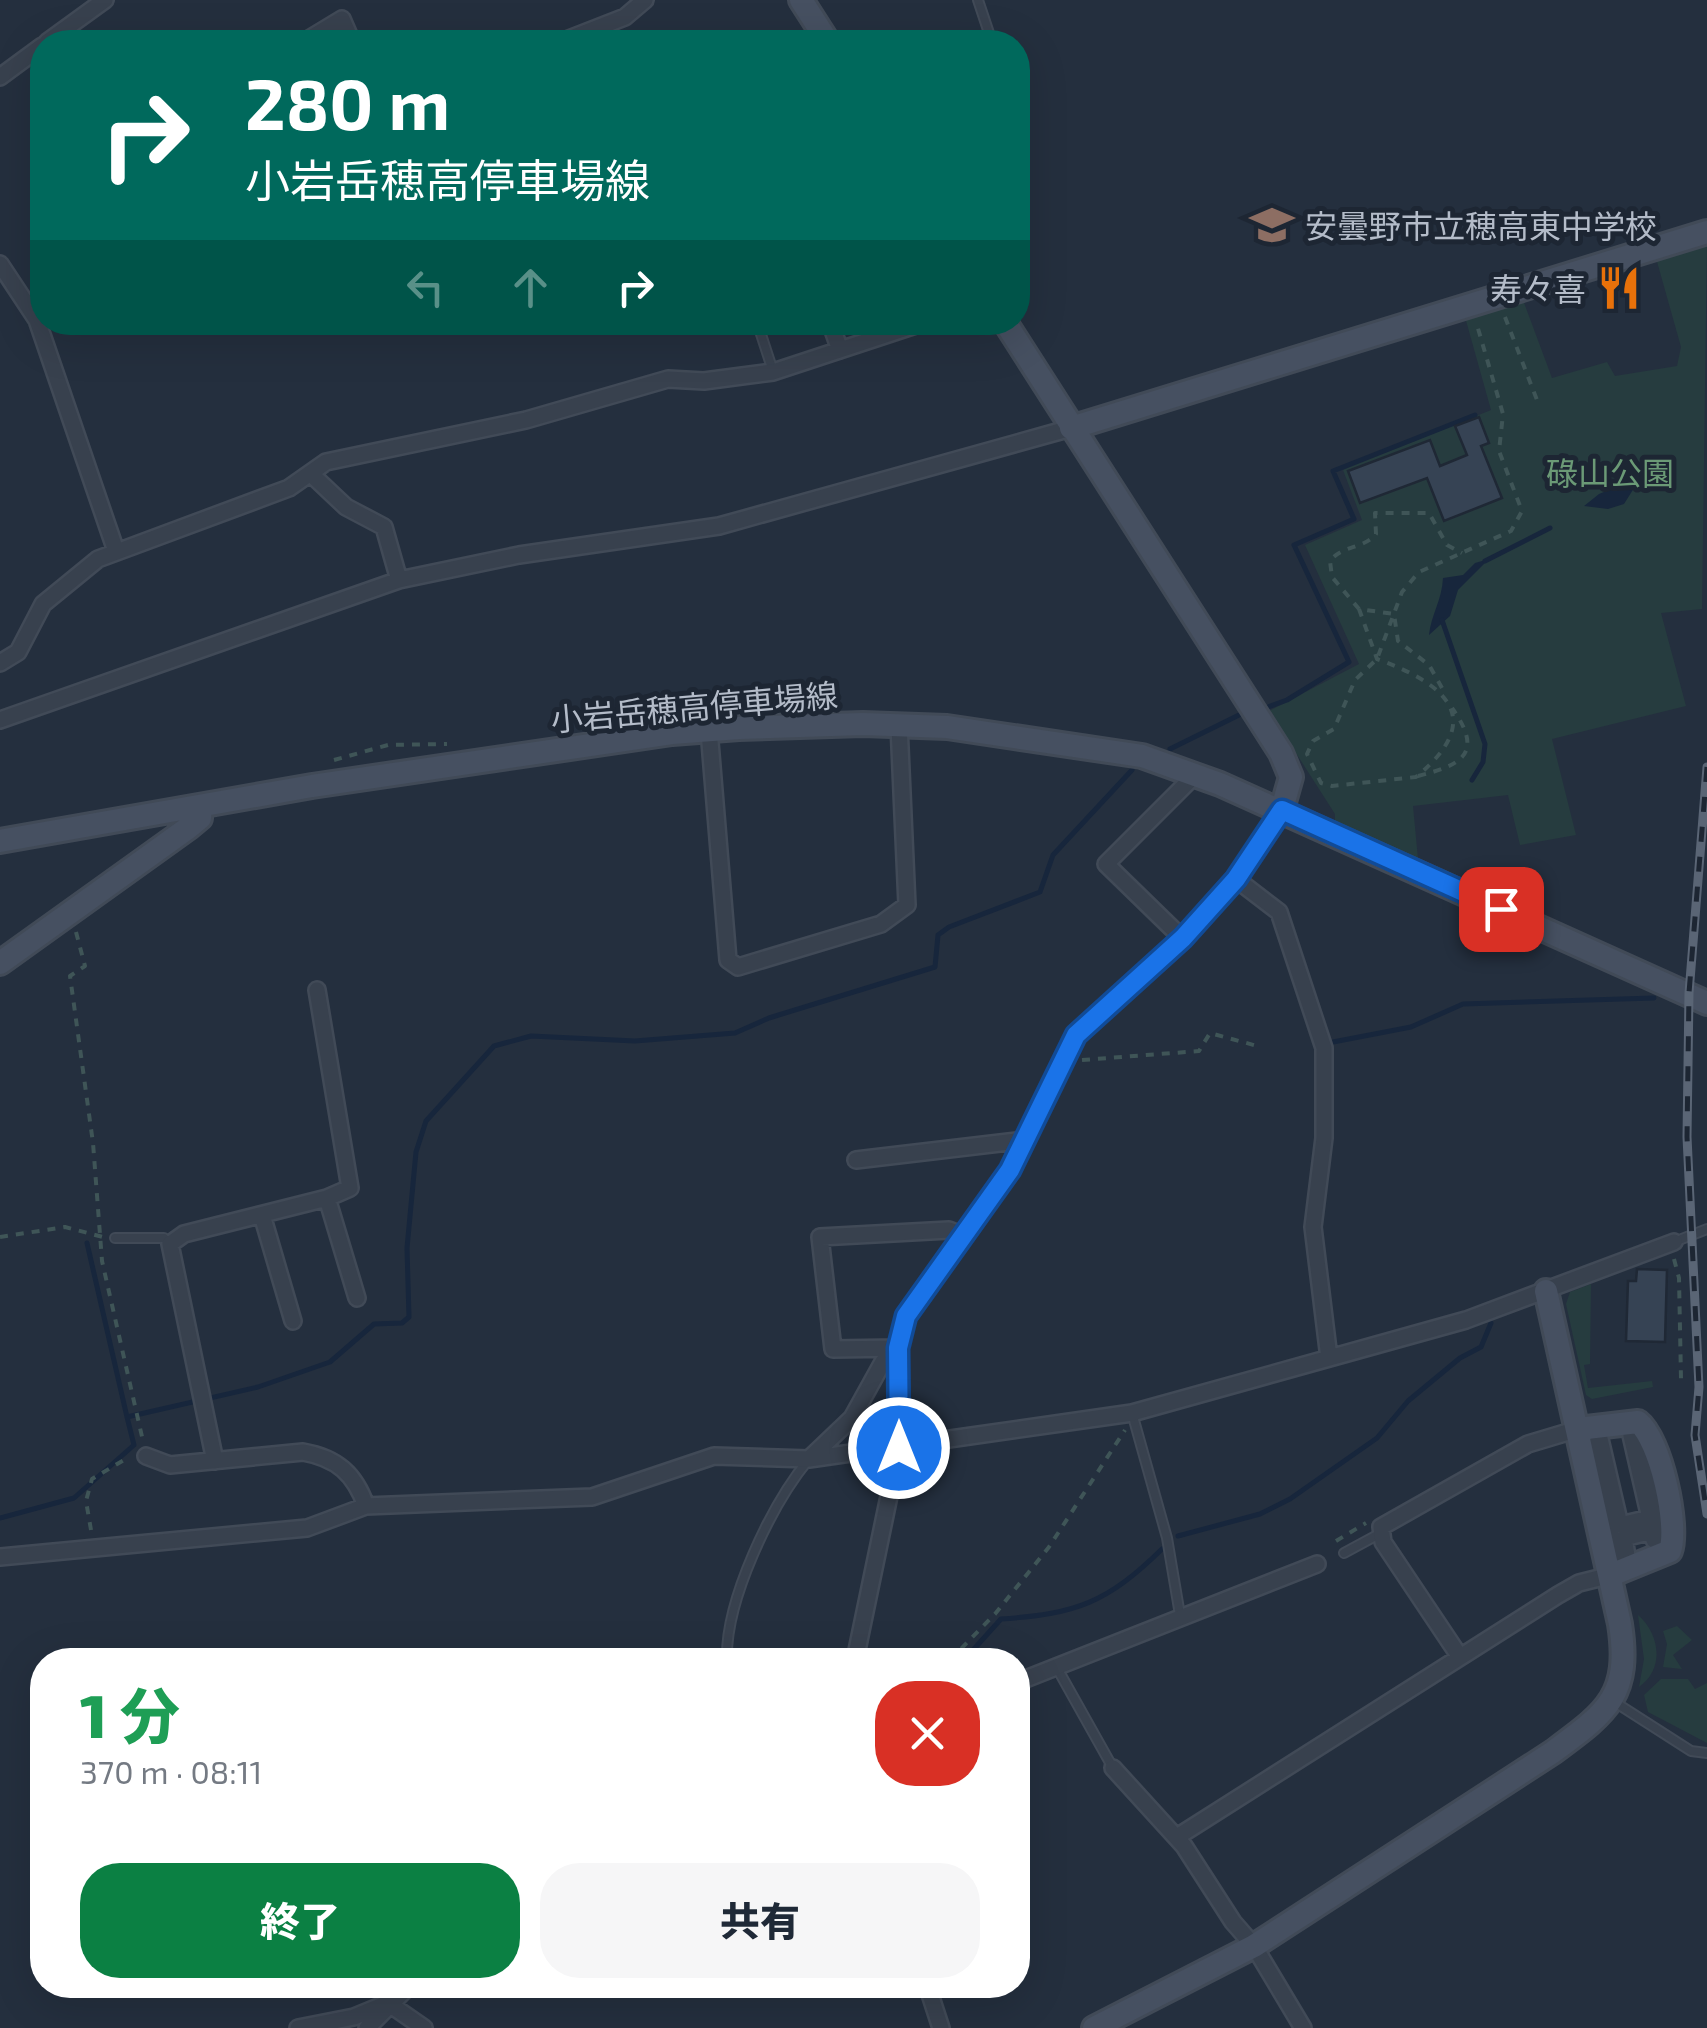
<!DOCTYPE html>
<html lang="ja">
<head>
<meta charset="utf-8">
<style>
  :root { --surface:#fff; --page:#f6f6f7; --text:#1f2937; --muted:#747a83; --accent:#0b8043 }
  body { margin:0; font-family:"Exo 2","Noto Sans JP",sans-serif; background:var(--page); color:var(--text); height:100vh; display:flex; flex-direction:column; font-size:38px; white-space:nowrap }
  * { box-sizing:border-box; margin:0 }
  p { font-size:32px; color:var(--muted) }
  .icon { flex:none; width:55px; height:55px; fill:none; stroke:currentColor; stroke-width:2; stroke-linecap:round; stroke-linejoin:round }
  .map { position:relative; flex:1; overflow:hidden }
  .side { position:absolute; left:30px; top:1648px; width:1000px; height:350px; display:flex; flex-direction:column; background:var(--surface); border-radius:40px; box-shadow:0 10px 40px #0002 }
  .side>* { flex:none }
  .top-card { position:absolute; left:30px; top:30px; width:1000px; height:305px; border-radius:40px; box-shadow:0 10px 40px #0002; background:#00695c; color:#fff; overflow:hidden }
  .pin { position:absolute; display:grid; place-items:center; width:85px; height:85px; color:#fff; margin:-42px; border-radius:20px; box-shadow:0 5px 15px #0006 }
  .me { position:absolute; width:110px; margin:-55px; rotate:0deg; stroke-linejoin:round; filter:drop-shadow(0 0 8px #0008) }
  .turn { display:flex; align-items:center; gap:35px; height:210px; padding:0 50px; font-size:45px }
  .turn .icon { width:130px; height:130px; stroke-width:2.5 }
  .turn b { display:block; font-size:70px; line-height:85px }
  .lanes { display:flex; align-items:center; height:95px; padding:0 50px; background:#0003; justify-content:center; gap:50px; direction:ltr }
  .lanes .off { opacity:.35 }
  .round { display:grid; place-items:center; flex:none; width:105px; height:105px; border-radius:40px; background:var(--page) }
  .summary { display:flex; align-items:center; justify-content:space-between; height:170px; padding:0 50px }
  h1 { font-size:60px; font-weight:800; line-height:75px; color:#1e9e55 }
  .cta { display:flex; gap:20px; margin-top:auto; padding:20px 50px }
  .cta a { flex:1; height:115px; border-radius:40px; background:var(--accent); color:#fff; font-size:40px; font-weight:800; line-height:115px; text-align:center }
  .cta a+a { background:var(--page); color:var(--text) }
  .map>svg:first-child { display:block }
</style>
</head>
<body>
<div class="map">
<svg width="1707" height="2028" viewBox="0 0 1707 2028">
  <rect width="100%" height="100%" fill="#242f3e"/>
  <path fill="#263c3f" d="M 1707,241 L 1702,609 L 1661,613 L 1686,706 L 1552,739 L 1576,835 L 1520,845 L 1508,795 L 1413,806 L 1418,859 L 1335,821 L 1335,814 L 1269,711 L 1359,664 L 1305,545 L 1362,520 L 1343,470 L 1491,410 L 1465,317 L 1523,300 L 1552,378 L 1607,362 L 1615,376 L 1677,366 L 1681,347 L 1656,258 Z
    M 1591,1284 L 1590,1364 L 1584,1365 L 1588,1388 L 1652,1381 L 1653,1387 L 1592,1399 L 1586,1395 L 1566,1304 L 1570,1292 Z
    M 1638,1615 C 1660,1634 1665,1669 1639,1687 L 1644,1659 Z
    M 1677,1626 L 1692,1640 L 1673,1655 L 1682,1669 L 1663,1667 L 1667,1644 L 1663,1631 Z
    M 1661,1679 L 1688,1679 L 1695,1689 L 1707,1683 L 1707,1743 L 1648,1712 L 1644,1695 Z"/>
  <path fill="#17263c" d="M 1633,480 L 1636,485 L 1624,504 L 1608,509 L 1584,506 L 1599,494 Z
    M 1489,559 L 1458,590 L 1450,616 L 1429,635 C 1431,615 1442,600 1443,578 L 1463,575 L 1475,563 Z"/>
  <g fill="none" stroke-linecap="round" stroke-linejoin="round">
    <path stroke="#17263c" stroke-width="5" d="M 1631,488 L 1642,482
      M 1485,561 L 1550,528
      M 1442,620 L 1485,744 L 1483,762 L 1472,780
      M 1268,707 L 1287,700 L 1349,662 L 1294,545 L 1354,519 L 1333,471 L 1475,415
      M 1170,749 L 1239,715
      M 1333,1042 L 1411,1027 L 1463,1004 L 1654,998
      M 87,1243 L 127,1417
      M 0,1518 L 74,1498 L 134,1445 L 127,1417 L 258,1387 L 330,1362 L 374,1324 L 402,1323 L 409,1317 L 407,1248 L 416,1152 L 426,1121 L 494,1046 L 531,1036 L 635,1041 L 735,1033 L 769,1018 L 935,967 L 938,935 L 949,927 L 1040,892 L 1053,855 L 1132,770
      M 1178,1536 L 1260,1514 L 1290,1499 L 1377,1438 L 1408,1401 L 1460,1358 L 1481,1347 L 1491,1323
      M 964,1660 L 1001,1619 C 1076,1614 1107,1603 1162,1549"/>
  </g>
  <path fill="#364354" stroke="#1f2835" stroke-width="2.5" d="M 1479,417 L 1489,443 L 1481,446 L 1502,498 L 1444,521 L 1427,478 L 1360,503 L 1348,471 L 1430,440 L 1440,466 L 1467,455 L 1455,426 Z
    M 1637,1269 L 1667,1270 L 1665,1342 L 1626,1341 L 1628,1281 L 1636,1281 Z"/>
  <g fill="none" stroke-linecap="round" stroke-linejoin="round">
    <g stroke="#414a57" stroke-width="12">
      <path id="lane" d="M 978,0 L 992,42
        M 757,322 L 773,371
        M 115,1238 L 164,1238 L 170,1244
        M 1674,1242 L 1707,1229
        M 1132,1413 L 1167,1538 L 1180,1615
        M 1344,1553 L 1381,1533
        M 727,1660 C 725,1601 771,1505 809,1459
        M 1057,1668 L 1113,1768
        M 1613,1701 L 1691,1751 L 1707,1753"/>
    </g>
    <g stroke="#414a57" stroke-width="20">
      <path id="street" d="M 47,42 L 105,0
        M 304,42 L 342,19 L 352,42
        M 561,42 L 625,17 L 645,0
        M 0,77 L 42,46
        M 0,264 L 37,320 L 116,551
        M 830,322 L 840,350
        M 311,474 L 346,507 L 384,527 L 399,580
        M 0,663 L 18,652 L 43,604 L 98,559 L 289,488 L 326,462 L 526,420 L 668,379 L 704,381 L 773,372 L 925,322
        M 0,720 L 399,580 L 519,555 L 719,526 L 1071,428
        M 709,730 L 728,960 L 738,967 L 881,924 L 907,905 L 899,725
        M 1236,879 L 1279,912 L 1324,1048 L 1324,1138 L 1313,1227 L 1329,1358
        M 1183,939 L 1106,864 L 1195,775
        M 856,1160 L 1025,1140
        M 327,1198 L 357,1298
        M 262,1215 L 293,1321
        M 898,1348 L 833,1349 L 820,1237 L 949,1230 L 962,1235
        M 1631,1435 L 1645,1446 L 1664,1531 L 1661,1538 L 1654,1540 L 1652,1531 L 1624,1538 L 1627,1556 L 1624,1556 L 1615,1551 L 1592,1450 L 1600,1439 L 1620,1525 L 1650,1518 Z
        M 146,1456 L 170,1465 L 303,1452 C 337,1458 355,1474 366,1506
        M 809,1459 L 852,1418 L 883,1362 L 898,1348
        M 215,1461 L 170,1244 L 184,1234 L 327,1198 L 350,1188 L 317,990
        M 0,1557 L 307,1528 L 366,1506 L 592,1497 L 714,1456 L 809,1459 L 1132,1413 L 1466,1320 L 1674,1242
        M 1460,1657 L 1383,1542 L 1381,1527 L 1528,1444 L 1578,1429
        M 855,1660 L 899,1448 L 898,1348 L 906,1316 L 1010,1170 L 1076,1035 L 1183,939 L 1236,879 L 1282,809
        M 1018,1682 L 1317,1564
        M 1113,1768 L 1184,1846 L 1233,1922 L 1254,1946 L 1303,2028
        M 1177,1837 L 1558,1595 L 1579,1583 L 1611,1575
        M 927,1985 L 941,2028
        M 388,2003 L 424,2028
        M 298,2028 L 354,2017 L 388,2003
        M 367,2028 L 410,1985"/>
    </g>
    <g stroke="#414a57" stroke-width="28">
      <path id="secondary" d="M 801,0 L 828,42
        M 1005,322 L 1281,753 L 1291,777 L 1282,809
        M 1071,428 L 1707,232
        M 0,841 L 312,786 L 672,733 L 739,728 L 863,724 L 947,727 L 1142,756 L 1220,784 L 1707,1003
        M 0,963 L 188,828 L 200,818 L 201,806
        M 1578,1429 L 1638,1422 C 1660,1439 1679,1525 1670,1551 L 1611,1575
        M 1094,2028 L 1254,1946 L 1553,1752 C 1607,1712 1631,1696 1620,1624 L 1546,1291"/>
    </g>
    <path stroke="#3f5557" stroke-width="4" stroke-dasharray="8 8" stroke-linecap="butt" d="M 1505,317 L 1537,400
      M 1359,609 L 1377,659 C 1443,683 1489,717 1416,777 L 1332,786 L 1321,783 L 1307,754 L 1313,741 L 1334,729 L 1355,680 L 1377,659 L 1402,592 L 1419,572 L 1511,531 L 1522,511 L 1499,451 L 1503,414 L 1477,325
      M 1442,688 L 1429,665 L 1398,641 L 1394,614 L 1359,609 L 1332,577 L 1330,561 C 1342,545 1364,549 1376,534 L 1375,513 L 1429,513 L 1447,545 L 1462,553
      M 334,760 L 388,745 L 447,744
      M 1418,776 C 1461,765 1485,754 1452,708
      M 76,932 L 85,966 L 70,976 L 93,1143 L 102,1261 L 143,1441
      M 1082,1060 L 1199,1051 L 1210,1033 L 1261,1047
      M 0,1237 L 65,1227 L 103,1237
      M 1674,1259 L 1679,1278 L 1681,1379 L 1676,1382
      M 91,1530 L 86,1501 L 92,1479 L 129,1457
      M 1336,1541 L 1366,1523
      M 950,1660 L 995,1614 L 1049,1547 L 1125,1430"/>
    <use href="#lane" stroke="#38414e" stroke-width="8"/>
    <use href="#street" stroke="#38414e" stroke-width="15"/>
    <use href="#secondary" stroke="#465061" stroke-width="22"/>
    <g stroke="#5a6575" stroke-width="9">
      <path id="rail" d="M 1707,767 L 1689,993 L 1687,1137 L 1699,1387 L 1695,1435 L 1707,1514"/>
    </g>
    <use href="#rail" stroke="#1d2633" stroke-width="5" stroke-dasharray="15" stroke-linecap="butt"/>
  </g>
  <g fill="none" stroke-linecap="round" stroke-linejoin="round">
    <g stroke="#114b97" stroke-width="25">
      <path id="route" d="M 899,1448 L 898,1348 L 906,1316 L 1010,1170 L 1076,1035 L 1183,938 L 1236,879 L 1282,810 L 1501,909"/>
    </g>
    <use href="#route" stroke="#1a73e8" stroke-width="18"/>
  </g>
  <defs>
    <g id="school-bare" transform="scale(3.45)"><path d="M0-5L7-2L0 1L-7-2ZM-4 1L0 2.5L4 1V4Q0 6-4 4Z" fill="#8d6e63" stroke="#1d2633" stroke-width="2.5" paint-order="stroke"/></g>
    <g id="restaurant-bare" transform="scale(3.45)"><path d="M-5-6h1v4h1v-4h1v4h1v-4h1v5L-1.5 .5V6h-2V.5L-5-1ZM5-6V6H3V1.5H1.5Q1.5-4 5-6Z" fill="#e8710a" stroke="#1d2633" stroke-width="2.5" paint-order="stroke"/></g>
  </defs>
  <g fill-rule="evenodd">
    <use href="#school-bare" x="1272" y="225"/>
    <use href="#restaurant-bare" x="1619" y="288"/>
  </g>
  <g text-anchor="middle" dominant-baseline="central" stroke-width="10" stroke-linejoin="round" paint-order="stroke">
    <g font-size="32" fill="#b4bcc9" stroke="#1d2633" text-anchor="start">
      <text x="1305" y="225">安曇野市立穂高東中学校</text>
      <text x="1586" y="288" text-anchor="end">寿々喜</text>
    </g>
    <g font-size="32" fill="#6b9a76" stroke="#1d2633">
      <text x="1610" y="472">碌山公園</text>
    </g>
    <g font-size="32" fill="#b4bcc9" stroke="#1d2633">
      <text transform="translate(694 706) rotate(-5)">小岩岳穂高停車場線</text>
    </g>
  </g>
</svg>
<div class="pin" style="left:1501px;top:909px;background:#d93025"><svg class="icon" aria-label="arrive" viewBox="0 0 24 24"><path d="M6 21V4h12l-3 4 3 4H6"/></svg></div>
<svg class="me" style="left:899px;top:1448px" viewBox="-20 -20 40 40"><circle r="17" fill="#1a73e8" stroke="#fff" stroke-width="3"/><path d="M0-11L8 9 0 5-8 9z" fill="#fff"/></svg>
<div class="top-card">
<div class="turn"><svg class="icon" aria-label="right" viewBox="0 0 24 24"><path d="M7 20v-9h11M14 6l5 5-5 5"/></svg><div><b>280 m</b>小岩岳穂高停車場線</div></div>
<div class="lanes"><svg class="icon off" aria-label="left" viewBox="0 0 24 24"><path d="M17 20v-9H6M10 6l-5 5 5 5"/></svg><svg class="icon off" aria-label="ahead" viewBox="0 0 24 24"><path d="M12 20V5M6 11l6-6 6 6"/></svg><svg class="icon" aria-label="right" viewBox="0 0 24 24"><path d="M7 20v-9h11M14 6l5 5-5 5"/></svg></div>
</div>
<section class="side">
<div class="summary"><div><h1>1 分</h1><p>370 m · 08:11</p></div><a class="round" style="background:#d93025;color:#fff"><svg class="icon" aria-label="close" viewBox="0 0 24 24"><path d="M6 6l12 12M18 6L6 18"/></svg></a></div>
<div class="cta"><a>終了</a><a>共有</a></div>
</section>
</div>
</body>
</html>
